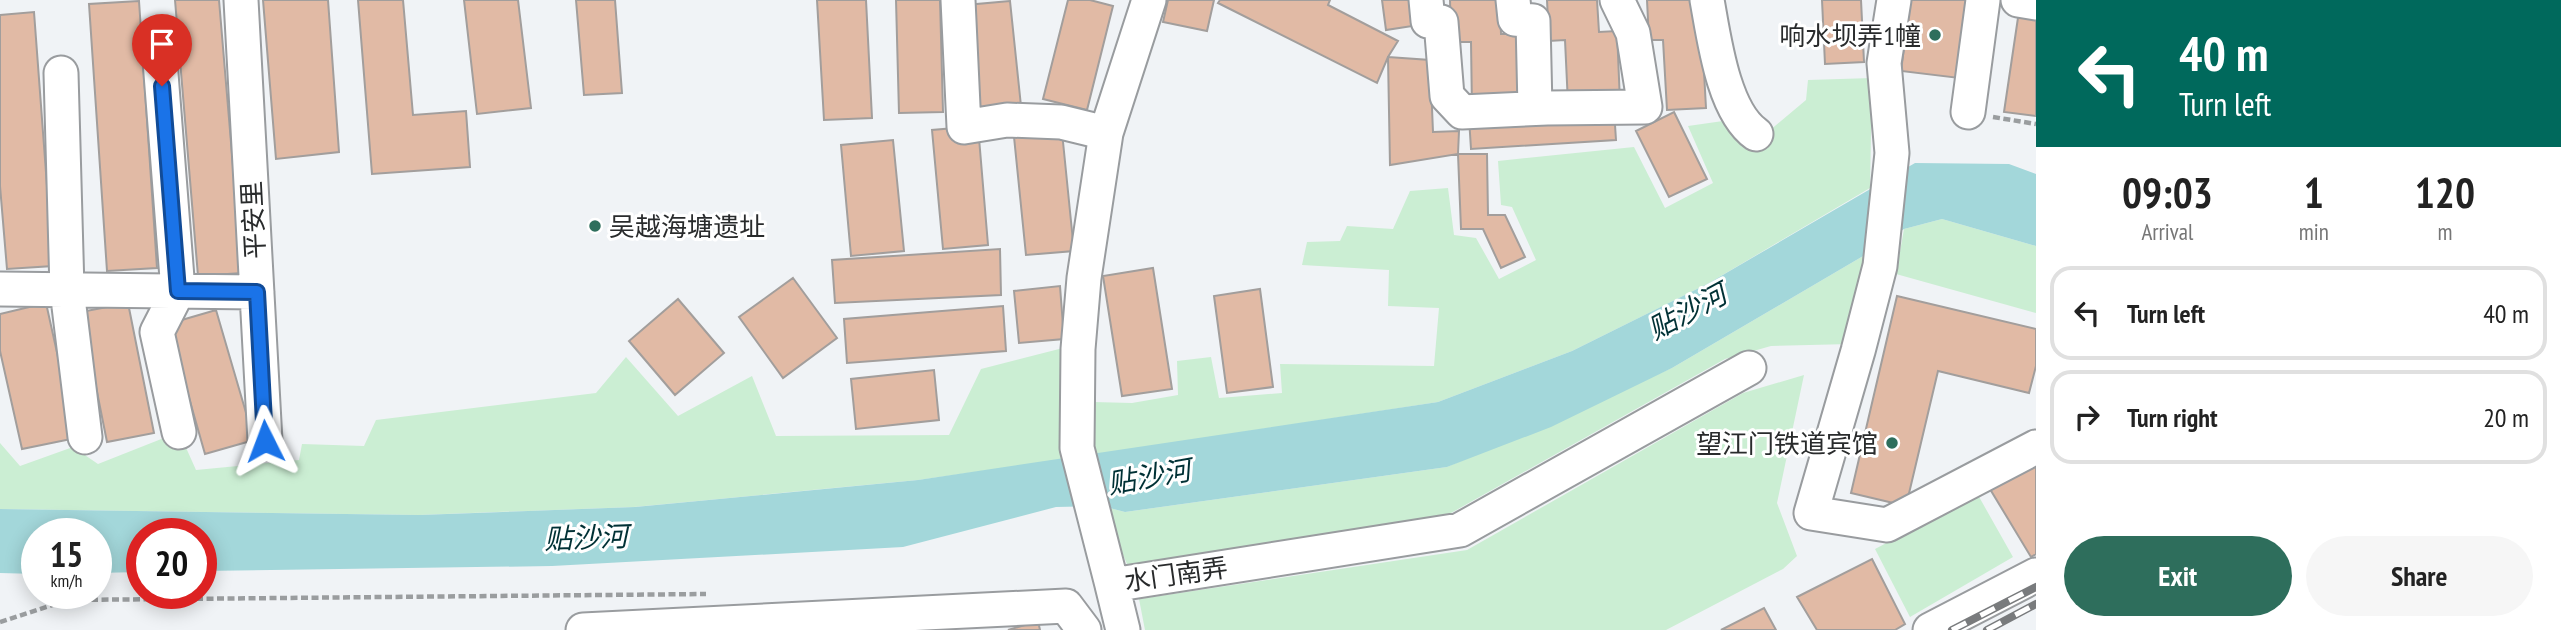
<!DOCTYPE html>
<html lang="en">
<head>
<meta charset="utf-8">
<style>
  :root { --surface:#fff; --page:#f6f6f6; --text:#222; --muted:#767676; --line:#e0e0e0; --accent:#2e6e5c }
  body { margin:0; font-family:"PT Sans Narrow","Noto Sans SC",sans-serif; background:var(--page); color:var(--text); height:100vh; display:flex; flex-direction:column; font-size:26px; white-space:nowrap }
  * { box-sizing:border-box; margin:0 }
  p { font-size:23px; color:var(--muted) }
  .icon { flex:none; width:38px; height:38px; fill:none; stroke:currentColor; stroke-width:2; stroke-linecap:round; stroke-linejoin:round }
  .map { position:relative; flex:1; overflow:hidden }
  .drawer { display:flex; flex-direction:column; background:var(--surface); width:525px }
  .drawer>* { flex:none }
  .guide { background:#00695c; color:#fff; overflow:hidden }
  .speed { position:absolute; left:21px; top:518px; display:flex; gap:14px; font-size:35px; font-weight:700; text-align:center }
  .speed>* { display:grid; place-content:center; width:91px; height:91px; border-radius:50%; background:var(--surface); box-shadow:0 4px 18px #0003; line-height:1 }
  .speed small { font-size:18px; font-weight:400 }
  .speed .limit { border:10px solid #d22; background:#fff; color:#111 }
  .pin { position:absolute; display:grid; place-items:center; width:60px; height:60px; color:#fff; margin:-72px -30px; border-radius:50% 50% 50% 0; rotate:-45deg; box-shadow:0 0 7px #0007 }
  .pin .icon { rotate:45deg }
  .me { position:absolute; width:77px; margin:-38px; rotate:357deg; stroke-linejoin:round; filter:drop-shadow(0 0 5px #0008) }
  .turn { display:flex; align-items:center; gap:24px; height:147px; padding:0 28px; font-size:32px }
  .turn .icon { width:91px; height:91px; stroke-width:2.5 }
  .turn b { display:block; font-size:49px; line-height:60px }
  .eta { display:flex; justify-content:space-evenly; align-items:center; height:119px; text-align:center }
  .eta b { font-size:42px; font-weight:600; line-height:49px }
  .primary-button { display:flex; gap:14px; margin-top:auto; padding:14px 28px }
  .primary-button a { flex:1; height:80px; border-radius:42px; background:var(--accent); color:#fff; font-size:28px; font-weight:600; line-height:80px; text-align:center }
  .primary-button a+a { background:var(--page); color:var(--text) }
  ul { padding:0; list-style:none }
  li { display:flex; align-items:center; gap:21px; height:94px; margin:0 14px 10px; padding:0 14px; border:4px solid var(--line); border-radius:21px }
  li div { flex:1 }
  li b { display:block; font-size:26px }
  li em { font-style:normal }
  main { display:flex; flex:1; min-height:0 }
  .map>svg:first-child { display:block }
</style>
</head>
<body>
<main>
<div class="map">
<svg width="2036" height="630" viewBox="0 0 2036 630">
  <rect width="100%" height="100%" fill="#f0f3f6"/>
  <path fill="#cbeed3" d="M 1872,78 L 1870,188 L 1709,283 L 1572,351 L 1438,402 L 1094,455 L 1093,402 L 1132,403 L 1178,395 L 1177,361 L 1211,357 L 1219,398 L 1282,393 L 1280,364 L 1434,366 L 1439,308 L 1388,306 L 1389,270 L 1302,265 L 1307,242 L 1340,241 L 1347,226 L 1393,229 L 1410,191 L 1448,188 L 1454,235 L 1476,238 L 1499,279 L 1536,260 L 1512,207 L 1501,205 L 1498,161 L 1634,147 L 1665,208 L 1713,183 L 1688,126 L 1723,121 L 1750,147 L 1806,100 L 1808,80 Z
    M 1942,219 L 2036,246 L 2036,313 L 1896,274 L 1904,229 Z
    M 1870,252 L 1851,344 L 1771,346 L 1725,359 L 1451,513 L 1133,578 L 1102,506 L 1125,512 L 1447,467 L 1672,368 Z
    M 1063,348 L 1069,459 L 918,480 L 634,507 L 419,515 L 0,509 L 0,443 L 20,466 L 73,447 L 98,464 L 179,432 L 196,470 L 299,460 L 302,444 L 364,446 L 376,420 L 596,393 L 626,357 L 678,416 L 752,376 L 776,436 L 949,435 L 981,369 Z
    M 1804,375 L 1777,503 L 1797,556 L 1783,569 L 1666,630 L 1145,630 L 1139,599 L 1467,550 L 1743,393 Z
    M 1978,495 L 2013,557 L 1910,617 L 1875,549 Z"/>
  <path fill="#a3d7da" d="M 1915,163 L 2009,164 L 2036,174 L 2036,246 L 1942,219 L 1904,229 L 1870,252 L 1672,368 L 1551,427 L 1447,467 L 1125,512 L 1102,506 L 1056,507 L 903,547 L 552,566 L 201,571 L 201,534 L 142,534 L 142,572 L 96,573 L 96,534 L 37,534 L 37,574 L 0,573 L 0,509 L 419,515 L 635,507 L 918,480 L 1438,402 L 1572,351 L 1709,283 Z"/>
  <path fill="#e1baa5" stroke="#a29e9c" stroke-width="2" d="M 175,0 L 219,0 L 242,273 L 198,276 Z
    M 263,0 L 328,0 L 339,152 L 276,159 Z
    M 358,0 L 403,0 L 413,115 L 466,111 L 470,167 L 372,174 Z
    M 464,0 L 518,0 L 531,108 L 477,114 Z
    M 576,0 L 615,0 L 622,93 L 584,95 Z
    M 817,0 L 866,0 L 872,118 L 824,120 Z
    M 896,0 L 940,0 L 943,112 L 899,113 Z
    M 1068,0 L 1090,0 L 1113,6 L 1087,110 L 1043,99 Z
    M 1168,0 L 1214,0 L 1207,31 L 1163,22 Z
    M 1220,0 L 1330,0 L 1328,5 L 1398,41 L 1388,57 L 1377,83 L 1218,3 Z
    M 1382,0 L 1416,0 L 1419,25 L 1386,30 Z
    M 1450,0 L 1500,0 L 1501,34 L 1517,34 L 1518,108 L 1472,109 L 1471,42 L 1451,42 Z
    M 1547,0 L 1597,0 L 1599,32 L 1617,31 L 1620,102 L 1568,104 L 1565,40 L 1549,41 Z
    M 1647,0 L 1700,0 L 1706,108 L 1667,110 L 1663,40 L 1649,40 Z
    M 1822,0 L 1861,0 L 1864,62 L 1825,64 Z
    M 1910,0 L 1968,0 L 1959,78 L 1901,71 Z
    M 139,1 L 157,268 L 107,271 L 89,4 Z
    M 1010,1 L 1021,106 L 977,111 L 966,5 Z
    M 2019,11 L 2036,14 L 2036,116 L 2004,112 Z
    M 34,12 L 53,266 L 7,269 L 0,186 L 0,15 Z
    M 1388,57 L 1430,60 L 1433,132 L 1459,131 L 1458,154 L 1390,165 Z
    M 1614,110 L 1616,140 L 1471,149 L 1469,118 Z
    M 1674,112 L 1707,179 L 1669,197 L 1636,131 Z
    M 1061,122 L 1074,251 L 1026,255 L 1013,127 Z
    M 978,126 L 988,245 L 943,249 L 932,130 Z
    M 893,140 L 904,251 L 851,256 L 841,145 Z
    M 1458,154 L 1487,154 L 1488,215 L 1505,215 L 1525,257 L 1501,268 L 1483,229 L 1461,229 Z
    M 1000,249 L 1001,295 L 835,303 L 832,260 Z
    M 1153,268 L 1172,389 L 1122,396 L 1103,276 Z
    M 793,278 L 837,338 L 783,378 L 739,317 Z
    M 1060,286 L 1064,339 L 1019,343 L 1014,291 Z
    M 1260,289 L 1273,387 L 1227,393 L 1214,296 Z
    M 1897,296 L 2036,329 L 2036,366 L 2029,393 L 1938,371 L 1906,506 L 1851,493 Z
    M 678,299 L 724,353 L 675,395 L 629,341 Z
    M 46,303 L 76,438 L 22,449 L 0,351 L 0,314 Z
    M 128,303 L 154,433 L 107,442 L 81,312 Z
    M 1003,306 L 1006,351 L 847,363 L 844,319 Z
    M 216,310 L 254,440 L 205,454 L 168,324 Z
    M 934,370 L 939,420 L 856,429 L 851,379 Z
    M 2036,463 L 2036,554 L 2031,557 L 1990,489 Z
    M 1872,559 L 1905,624 L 1895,630 L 1817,630 L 1797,597 Z
    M 1764,608 L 1776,630 L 1721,630 Z
    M 1038,621 L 1040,630 L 1008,630 Z"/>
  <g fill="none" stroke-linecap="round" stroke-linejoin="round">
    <g stroke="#999c9f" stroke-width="37">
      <path id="minor" d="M 241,0 L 265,441
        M 958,0 L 964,127 L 1007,120 L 1061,122 L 1106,133
        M 1149,0 L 1106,133 L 1084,278 L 1078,349 L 1077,448 L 1112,585 L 1460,530 L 1749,368
        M 1426,0 L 1428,21 L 1441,22 L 1447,96 L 1462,112 L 1547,108 L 1645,107 L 1633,33 L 1617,0
        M 1513,0 L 1515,19 L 1533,21 L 1535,108
        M 1707,0 C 1714,38 1723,111 1756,134
        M 1894,0 L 1884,63 L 1892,153 L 1880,266 L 1858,351 L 1811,513 L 1887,525 L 2036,447
        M 2018,0 L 2036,3
        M 160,61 L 178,291 L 157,332 L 179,432
        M 61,73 L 67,290 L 85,437
        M 1968,112 L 1983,0
        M 0,289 L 257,292
        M 1112,585 L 1123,630
        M 583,630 L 1066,606 L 1084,630
        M 1930,630 L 2036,575"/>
    </g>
    <path stroke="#9a9d9f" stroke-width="4.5" stroke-dasharray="7 3.5" stroke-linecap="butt" d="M 1993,117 L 2036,124
      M 0,622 L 68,600 L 706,594"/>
    <use href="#minor" stroke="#fff" stroke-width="33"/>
    <g stroke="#797b7d" stroke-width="8">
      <path id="rail" d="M 1952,630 L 2036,587
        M 1987,630 L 2036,604"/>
    </g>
    <use href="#rail" stroke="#fff" stroke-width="5" stroke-dasharray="16" stroke-linecap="butt"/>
  </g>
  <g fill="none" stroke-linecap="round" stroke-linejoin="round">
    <g stroke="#114b97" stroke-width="18">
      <path id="route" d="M 162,86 L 178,291 L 257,292 L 265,441"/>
    </g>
    <use href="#route" stroke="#1a73e8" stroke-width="12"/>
  </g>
  <g fill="#2e6e5c" stroke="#fff" stroke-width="2.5">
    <circle cx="1935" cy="35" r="7"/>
    <circle cx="595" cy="226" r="7"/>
    <circle cx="1892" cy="443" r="7"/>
  </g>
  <g text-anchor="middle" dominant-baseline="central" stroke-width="6" stroke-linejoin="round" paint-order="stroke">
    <g font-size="26" fill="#292b2c" stroke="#fff" text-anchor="end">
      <text x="1921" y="35">响水坝弄1幢</text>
      <text x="609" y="226" text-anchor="start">吴越海塘遗址</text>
      <text x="1878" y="443">望江门铁道宾馆</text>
    </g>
    <g font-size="26" fill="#292b2c" stroke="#fff">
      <text transform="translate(253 220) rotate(-93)">平安里</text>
      <text transform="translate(1176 574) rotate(-8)">水门南弄</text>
    </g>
    <g font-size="28" font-style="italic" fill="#003135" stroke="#fff">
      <text transform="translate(1687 311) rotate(-28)">贴沙河</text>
      <text transform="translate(1149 476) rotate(-10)">贴沙河</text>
      <text transform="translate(586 537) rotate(-2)">贴沙河</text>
    </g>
  </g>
</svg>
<div class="speed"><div>15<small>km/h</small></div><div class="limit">20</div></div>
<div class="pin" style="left:162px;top:86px;background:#d93025"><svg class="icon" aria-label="arrive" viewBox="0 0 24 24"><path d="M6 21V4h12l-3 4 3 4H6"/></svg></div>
<svg class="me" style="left:265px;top:441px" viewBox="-20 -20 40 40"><path d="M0-17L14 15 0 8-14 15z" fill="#1a73e8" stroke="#fff" stroke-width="4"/></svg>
</div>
<section class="drawer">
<div class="guide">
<div class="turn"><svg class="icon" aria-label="left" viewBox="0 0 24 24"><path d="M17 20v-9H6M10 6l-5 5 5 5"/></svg><div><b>40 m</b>Turn left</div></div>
</div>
<div class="eta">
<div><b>09:03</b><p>Arrival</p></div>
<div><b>1</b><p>min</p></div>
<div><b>120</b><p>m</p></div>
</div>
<ul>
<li><svg class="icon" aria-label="left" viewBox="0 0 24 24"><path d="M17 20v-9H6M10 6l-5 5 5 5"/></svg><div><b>Turn left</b></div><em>40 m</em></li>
<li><svg class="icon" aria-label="right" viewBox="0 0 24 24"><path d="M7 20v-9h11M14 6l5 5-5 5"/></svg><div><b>Turn right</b></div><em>20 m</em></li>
</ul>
<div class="primary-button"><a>Exit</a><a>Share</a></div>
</section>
</main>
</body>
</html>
